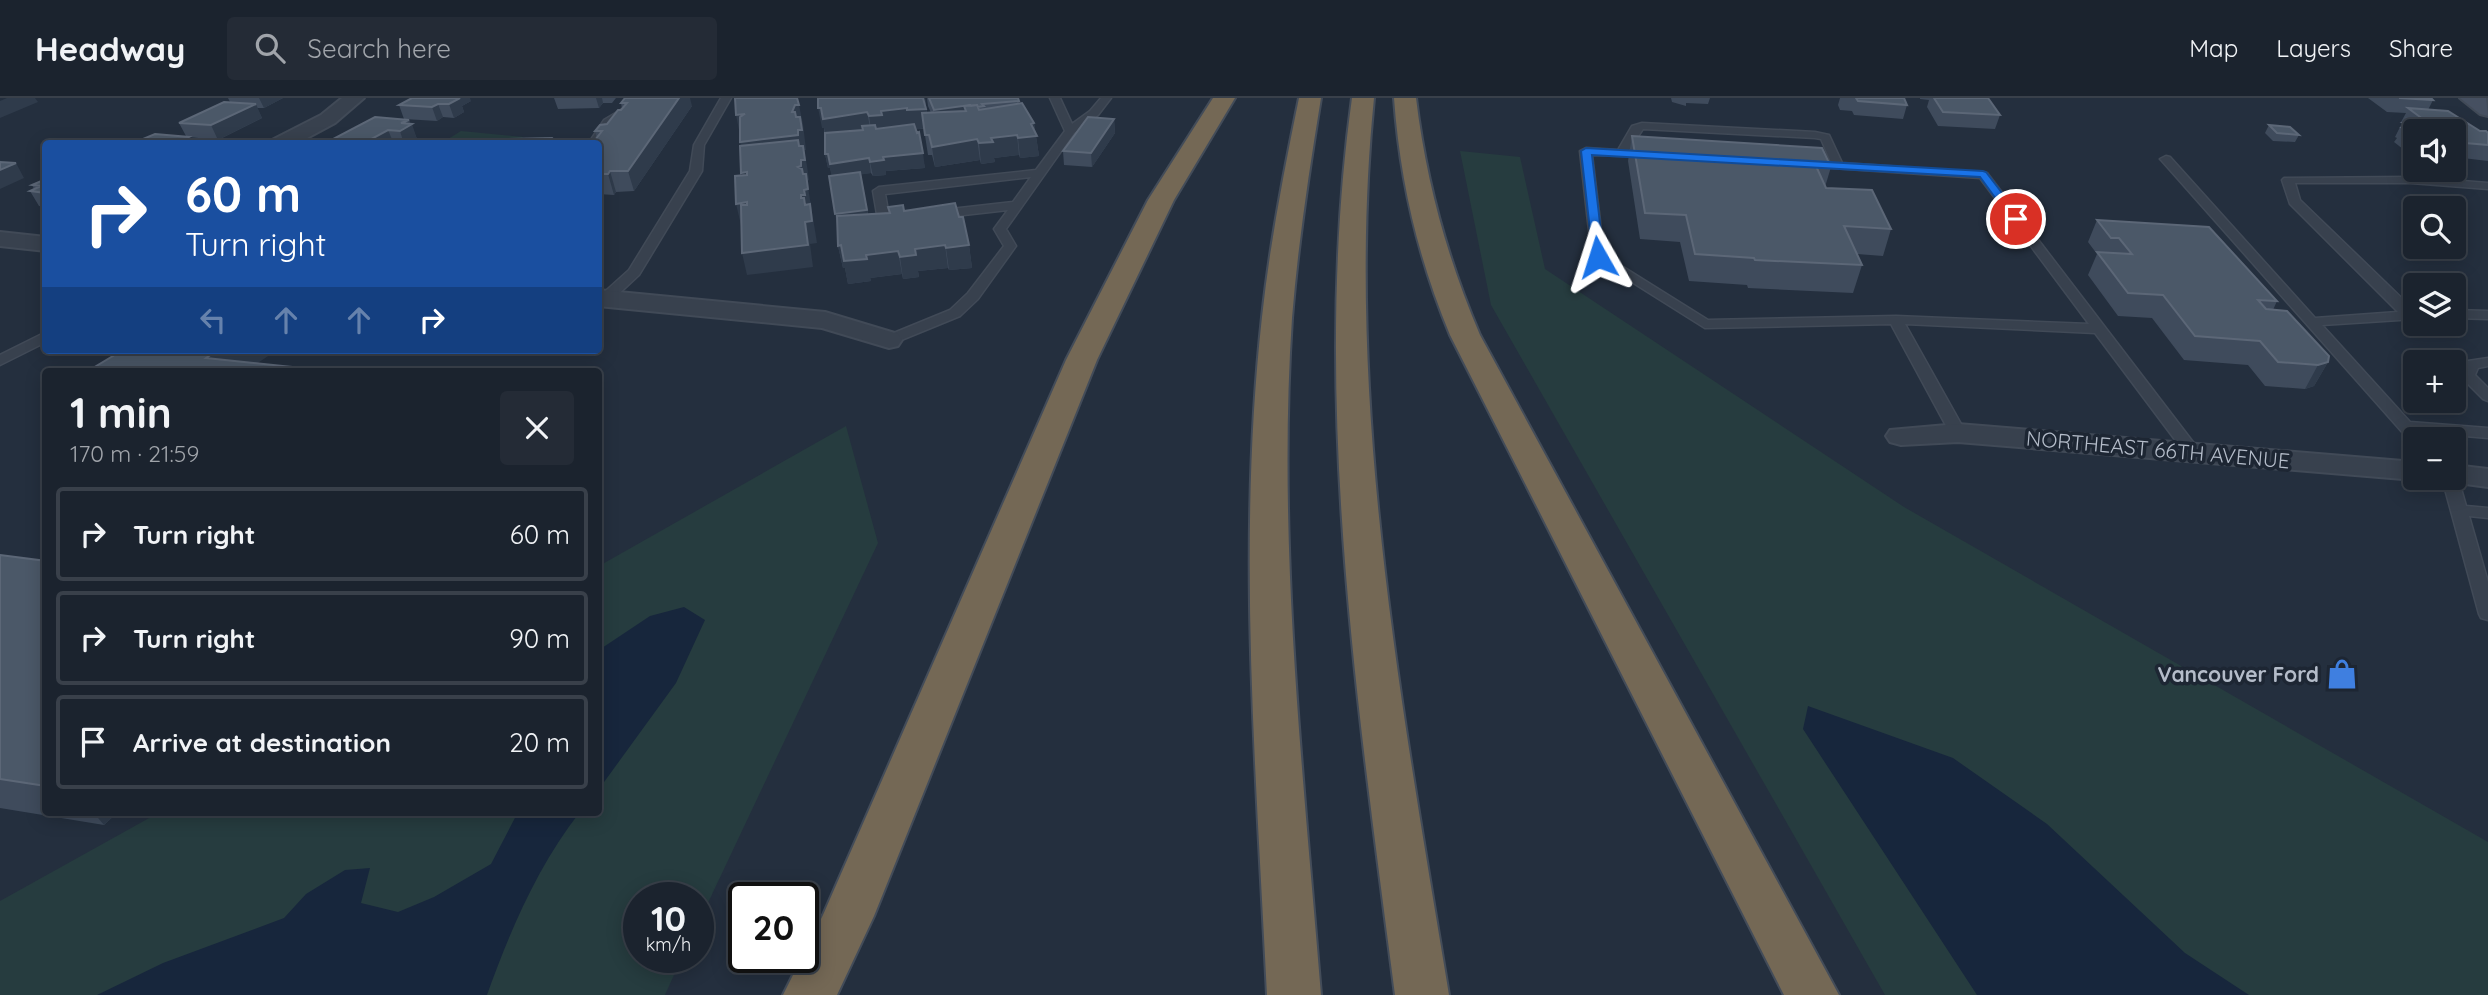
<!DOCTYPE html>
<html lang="en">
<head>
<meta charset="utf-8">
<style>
  :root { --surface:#1b232e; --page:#242b36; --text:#f1f3f6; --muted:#a0a4aa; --line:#39404a }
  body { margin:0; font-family:Quicksand,sans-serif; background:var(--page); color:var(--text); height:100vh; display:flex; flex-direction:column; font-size:26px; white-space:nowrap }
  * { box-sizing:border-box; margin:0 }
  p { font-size:23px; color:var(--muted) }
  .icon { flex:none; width:38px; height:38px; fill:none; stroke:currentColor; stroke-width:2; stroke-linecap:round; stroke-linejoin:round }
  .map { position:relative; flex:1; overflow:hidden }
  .details { position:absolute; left:42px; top:270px; width:560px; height:448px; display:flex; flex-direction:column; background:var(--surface); border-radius:7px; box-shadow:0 4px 18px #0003,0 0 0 2px var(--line) }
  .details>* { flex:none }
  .top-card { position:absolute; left:42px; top:42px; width:560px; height:214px; border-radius:7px; box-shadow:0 4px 18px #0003,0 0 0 2px var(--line); background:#1a4fa0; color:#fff; overflow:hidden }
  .tools { position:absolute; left:2403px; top:21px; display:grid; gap:14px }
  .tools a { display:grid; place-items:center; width:63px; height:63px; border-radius:7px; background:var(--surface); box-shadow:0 4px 18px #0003,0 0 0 2px var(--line); font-size:35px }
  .speed { position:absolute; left:623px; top:784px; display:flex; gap:14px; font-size:35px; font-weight:700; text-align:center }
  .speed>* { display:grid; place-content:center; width:91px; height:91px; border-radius:50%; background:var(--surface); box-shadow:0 4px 18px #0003,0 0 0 2px var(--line); line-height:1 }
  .speed small { font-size:18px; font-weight:400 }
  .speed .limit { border:4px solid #111; border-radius:10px; background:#fff; color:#111 }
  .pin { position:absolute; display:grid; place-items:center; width:60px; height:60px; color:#fff; margin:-30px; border:4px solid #fff; border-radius:50%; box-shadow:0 2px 7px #0007 }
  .me { position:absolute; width:77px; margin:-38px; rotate:354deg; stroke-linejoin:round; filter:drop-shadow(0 0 5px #0008) }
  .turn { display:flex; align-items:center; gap:24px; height:147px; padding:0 28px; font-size:32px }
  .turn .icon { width:91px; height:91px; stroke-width:2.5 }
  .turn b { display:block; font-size:49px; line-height:60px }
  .lanes { display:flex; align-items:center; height:66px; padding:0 28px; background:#0003; justify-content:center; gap:35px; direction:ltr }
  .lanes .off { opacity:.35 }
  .round { display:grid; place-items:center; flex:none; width:74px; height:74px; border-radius:7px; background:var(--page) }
  .head { display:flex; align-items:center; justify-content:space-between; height:119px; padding:0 28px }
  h1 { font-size:42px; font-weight:700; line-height:52px }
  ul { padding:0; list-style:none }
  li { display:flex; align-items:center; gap:21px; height:94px; margin:0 14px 10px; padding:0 14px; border:4px solid var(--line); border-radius:7px }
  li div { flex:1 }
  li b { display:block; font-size:26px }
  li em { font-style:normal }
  header { display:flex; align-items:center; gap:42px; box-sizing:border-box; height:98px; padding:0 35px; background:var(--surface); border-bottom:2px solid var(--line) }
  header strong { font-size:33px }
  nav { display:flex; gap:38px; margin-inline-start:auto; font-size:24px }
  .search { width:490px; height:63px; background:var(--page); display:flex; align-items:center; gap:18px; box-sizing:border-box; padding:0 24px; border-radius:7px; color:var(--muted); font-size:26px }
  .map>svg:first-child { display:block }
</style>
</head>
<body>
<header>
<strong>Headway</strong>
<div class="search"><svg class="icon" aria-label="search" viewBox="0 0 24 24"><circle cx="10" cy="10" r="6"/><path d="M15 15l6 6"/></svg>Search here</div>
<nav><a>Map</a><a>Layers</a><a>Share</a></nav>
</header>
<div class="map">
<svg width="2488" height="897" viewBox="0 0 2488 897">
  <rect width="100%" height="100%" fill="#242f3e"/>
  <path fill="#263c3f" d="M 461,33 L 523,39 L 517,45 L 440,46 Z
    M 1460,53 L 1520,59 L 1545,171 L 1904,409 L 2488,744 L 2488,897 L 1885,897 L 1491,207 Z
    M 846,328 L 878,445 L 698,826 L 698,800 L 639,800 L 639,859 L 682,859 L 665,897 L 0,897 L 0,803 L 160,714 L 598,714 L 599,468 Z"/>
  <path fill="#17263c" d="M 684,509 L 705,522 L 676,585 L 599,691 L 599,552 L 650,518 Z
    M 1808,608 L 1953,660 L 2047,726 L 2185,855 L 2249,897 L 1977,897 L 1803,631 Z
    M 518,714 L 580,714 C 538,767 510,833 487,897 L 97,897 L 163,865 L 284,820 L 306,796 L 345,772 L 370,770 L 361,805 L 398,814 L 434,799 L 491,766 Z"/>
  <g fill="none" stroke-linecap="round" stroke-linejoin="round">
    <g stroke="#414a57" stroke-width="3">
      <path id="lane" d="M 641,0 L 653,0 L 612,26 L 598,46 L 588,46 L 604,22 Z
        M 721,0 L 731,0 L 704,47 L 702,73 L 639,177 L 610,204 L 600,204 L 600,198 L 629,172 L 690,73 L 694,47 Z
        M 1050,0 L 1060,0 L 1072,26 L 1090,13 L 1101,0 L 1111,0 L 1098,17 L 1074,35 L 1006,131 L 1016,148 L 978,201 L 960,218 L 894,245 L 884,245 L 884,239 L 950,212 L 968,195 L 1004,148 L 994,131 L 1008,112 L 937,120 L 933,119 L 933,113 L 1013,104 L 1031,79 L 885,96 L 889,118 L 898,116 L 904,120 L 884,126 L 878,122 L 873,93 L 879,89 L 1036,72 L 1065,33 Z
        M 1642,25 L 1815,34 L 1829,37 L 1842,65 L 1987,75 L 2199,352 L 2197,355 L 2185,355 L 2095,235 L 1905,226 L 1966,335 L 1958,340 L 1950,335 L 1891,226 L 1705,230 L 1592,159 L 1580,53 L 1586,50 L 1618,52 L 1632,28 ZM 1643,31 L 1815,40 L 1821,41 L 1831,64 L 1807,63 L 1801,66 L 1803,68 L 1980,80 L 2089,226 L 1896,218 L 1708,222 L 1604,157 L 1592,57 L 1654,59 L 1654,55 L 1629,52 Z
        M 2166,58 L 2170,59 L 2315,220 L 2398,214 L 2290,106 L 2282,82 L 2284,80 L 2411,79 L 2488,85 L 2488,91 L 2411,85 L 2295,85 L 2300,102 L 2415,213 L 2415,221 L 2322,227 L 2410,324 L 2488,330 L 2488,340 L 2419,334 L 2425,341 L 2415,341 L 2415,345 L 2411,344 L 2162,63 L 2160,61 Z
        M 2454,212 L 2488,213 L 2488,221 L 2454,220 Z
        M 46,234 L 46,244 L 0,267 L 0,257 Z
        M 2488,260 L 2488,268 L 2478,270 L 2475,277 L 2488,290 L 2488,303 L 2483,301 L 2460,278 L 2468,263 Z
        M 2454,376 L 2458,380 L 2466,408 L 2488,410 L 2488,420 L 2469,418 L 2488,484 L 2488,522 L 2481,520 L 2479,516 L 2442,380 L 2454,380 Z"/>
    </g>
    <g stroke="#414a57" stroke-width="4">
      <path id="street" d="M 342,0 L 364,0 L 335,25 L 296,46 L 269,46 L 272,42 L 321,17 Z
        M 0,134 L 46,139 L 46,153 L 0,148 Z
        M 598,192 L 825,214 L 898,236 L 902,242 L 898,248 L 889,250 L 822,230 L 598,208 Z
        M 1958,326 L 2415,364 L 2415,380 L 2425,380 L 2415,382 L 1958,344 L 1901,347 L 1890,344 L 1886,338 L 1890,332 Z
        M 2454,367 L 2488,371 L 2488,389 L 2443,383 L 2441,380 L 2454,380 Z"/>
    </g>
    <g stroke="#414a57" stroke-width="4">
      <path id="secondary" d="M 2460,0 L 2486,0 L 2488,18 L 2480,16 Z"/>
    </g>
    <g stroke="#434c59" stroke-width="4">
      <path id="highway" d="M 1213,0 L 1235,0 L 1174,102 L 1097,262 L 874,818 L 837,897 L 783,897 L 823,817 L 1066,262 L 1148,102 Z
        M 1299,0 L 1321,0 C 1309,73 1298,146 1292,220 C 1277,446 1303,673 1321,897 L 1267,897 C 1256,672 1237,444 1262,219 C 1270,145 1284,73 1299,0 Z
        M 1352,0 L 1374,0 C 1344,296 1401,605 1449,897 L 1395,897 C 1357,603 1311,296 1352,0 Z
        M 1394,0 L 1416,0 C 1426,83 1447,160 1480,237 L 1839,897 L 1784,897 L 1450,237 C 1418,160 1400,83 1394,0 Z"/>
    </g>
    <use href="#lane" fill="#38414e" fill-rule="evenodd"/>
    <use href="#street" fill="#38414e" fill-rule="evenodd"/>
    <use href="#secondary" fill="#465061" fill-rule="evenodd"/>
    <use href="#highway" fill="#746855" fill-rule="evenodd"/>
  </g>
  <path fill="#3f4b5c" d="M 228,0 L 283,0 L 264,10 L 257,10 L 262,20 L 218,42 L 189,39 L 192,46 L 131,46 L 186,38 L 179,25 L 230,4 Z
    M 554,0 L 616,0 L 612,5 L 603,5 L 599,10 L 558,11 Z
    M 925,0 L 927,15 L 931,15 L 928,8 L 927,0 L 1018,0 L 1019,6 L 1034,25 L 1039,58 L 1020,60 L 1019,57 L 994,60 L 995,64 L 981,66 L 980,62 L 935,69 L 932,57 L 928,57 L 924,31 L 916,31 L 925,70 L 886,73 L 886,77 L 873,78 L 871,75 L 861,76 L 868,116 L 904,113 L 959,119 L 969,147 L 972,170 L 949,172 L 948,170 L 918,173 L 919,179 L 903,181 L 902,176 L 870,180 L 871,183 L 848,186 L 845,170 L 843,170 L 838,148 L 838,131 L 832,77 L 830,70 L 828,70 L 825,56 L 824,30 L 822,30 Z
    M 1671,0 L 1710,0 L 1708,6 L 1686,5 L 1686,8 L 1672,4 Z
    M 1840,0 L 1904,0 L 1907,7 L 1903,21 L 1854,17 L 1852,13 L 1840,12 L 1838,7 Z
    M 1920,0 L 1988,0 L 2000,17 L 1995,31 L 1938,28 L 1927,9 L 1929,2 L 1920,1 Z
    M 2368,0 L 2431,0 L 2433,2 L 2428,12 L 2480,33 L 2488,35 L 2488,63 L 2454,59 L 2454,33 L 2415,33 L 2415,56 L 2408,55 L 2394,44 L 2397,40 L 2395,39 L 2402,25 L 2401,24 L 2406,15 L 2387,14 Z
    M 471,3 L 462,8 L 464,14 L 454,20 L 443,19 L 437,23 L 404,21 L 399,7 Z
    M 621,5 L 692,8 L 634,93 L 616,94 L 614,97 L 598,96 L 598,46 L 595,33 L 607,26 L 622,11 Z
    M 1114,21 L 1115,35 L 1092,69 L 1064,67 L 1063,53 Z
    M 409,22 L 417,41 L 409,46 L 335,46 L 333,41 Z
    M 2269,27 L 2299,37 L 2295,44 L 2273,43 L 2265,35 Z
    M 1632,38 L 1831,69 L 1825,89 L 1891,131 L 1883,158 L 1857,156 L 1862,167 L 1853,195 L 1748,190 L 1747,187 L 1689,183 L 1680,144 L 1640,141 L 1628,63 Z
    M 46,81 L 46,109 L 39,108 L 30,93 L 34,91 L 32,87 Z
    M 2097,122 L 2277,203 L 2273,212 L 2328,264 L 2314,288 L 2305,291 L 2265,288 L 2248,267 L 2184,262 L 2152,220 L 2118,218 L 2088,177 L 2097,156 L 2088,144 Z
    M 0,457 L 46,463 L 46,714 L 118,714 L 104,727 L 0,710 Z"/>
  <path fill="#2f3b4b" d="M 7,0 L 35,0 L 38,4 L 0,20 L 0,3 Z
    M 259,0 L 283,0 L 264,10 Z
    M 449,0 L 470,0 L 471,3 L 462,8 L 464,14 L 454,20 L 449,6 Z
    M 596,0 L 602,0 L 603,5 L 599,10 Z
    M 679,0 L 690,0 L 692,8 L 634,93 L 628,73 Z
    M 923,0 L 925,0 L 929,30 L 910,32 L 907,12 Z
    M 256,6 L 262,20 L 218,42 L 211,27 Z
    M 438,6 L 443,19 L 437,23 L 432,9 Z
    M 795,7 L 799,7 L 803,26 L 806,52 L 804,52 L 807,68 L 809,82 L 807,83 L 817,145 L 810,146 L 813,169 L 747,177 L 742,155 L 808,147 L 745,64 L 740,44 L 792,14 Z
    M 970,7 L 966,13 L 964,8 L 966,22 L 936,26 L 934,12 Z
    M 818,10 L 867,14 L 871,34 L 827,41 L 824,30 L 822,30 Z
    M 907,10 L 910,30 L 872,38 L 869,18 L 881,13 Z
    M 745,16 L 740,37 L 736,17 Z
    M 1114,21 L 1115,35 L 1092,69 L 1091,55 Z
    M 409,22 L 411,27 L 412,26 L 417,41 L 409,46 L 404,46 L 400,33 L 401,25 Z
    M 1034,25 L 1039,58 L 1020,60 L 1018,40 L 1031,26 Z
    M 388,32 L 394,46 L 367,46 L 366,44 Z
    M 1017,37 L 1019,57 L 994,60 L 995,64 L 981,66 L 979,45 L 991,40 Z
    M 189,39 L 192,46 L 174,46 Z
    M 977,41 L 980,62 L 935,69 L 932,49 Z
    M 923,55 L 925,70 L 886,73 L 886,77 L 873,78 L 870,64 L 883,59 Z
    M 825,56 L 869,60 L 871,75 L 832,81 L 830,70 L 828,70 Z
    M 0,62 L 5,70 L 16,65 L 24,80 L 0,91 Z
    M 610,73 L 616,94 L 614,97 L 608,76 Z
    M 747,104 L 752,126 L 741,127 L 736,106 Z
    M 867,112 L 870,127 L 838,131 L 835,116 Z
    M 841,147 L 867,161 L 871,183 L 848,186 L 845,170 L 843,170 L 838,148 Z
    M 945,147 L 948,170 L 918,173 L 919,179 L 903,181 L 900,159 L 915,151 Z
    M 969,147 L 972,170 L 949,172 L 946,150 Z
    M 898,153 L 902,176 L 870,180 L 866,157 Z
    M 218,252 L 277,252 L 246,273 L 206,260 Z
    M 2328,264 L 2314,288 L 2305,291 L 2318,267 Z
    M 93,714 L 118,714 L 104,727 Z"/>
  <path fill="#4b5868" stroke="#5c6777" stroke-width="2" d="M 412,0 L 460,0 L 449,6 L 438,6 L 432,9 L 399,7 Z
    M 625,0 L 679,0 L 628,73 L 610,73 L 608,76 L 598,76 L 598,46 L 592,46 L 602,33 L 595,33 L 600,27 L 607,26 L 618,12 L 621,12 L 627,5 L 621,5 Z
    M 735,0 L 797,0 L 799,7 L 795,7 L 792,14 L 795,14 L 796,19 L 800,19 L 802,32 L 798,32 L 798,37 L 740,44 L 740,19 L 745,16 L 736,17 Z
    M 818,0 L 923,0 L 926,11 L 907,12 L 907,10 L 881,13 L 882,17 L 869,18 L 867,14 L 823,21 L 821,10 L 818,10 Z
    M 929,0 L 1018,0 L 1019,3 L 982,6 L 984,8 L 978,9 L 977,7 L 971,8 L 970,7 L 934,12 Z
    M 1856,0 L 1904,0 L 1907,7 L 1858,3 Z
    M 1934,0 L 1988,0 L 2000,17 L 1943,14 Z
    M 2399,0 L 2431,0 L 2433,2 Z
    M 224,4 L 256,6 L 211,27 L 179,25 Z
    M 1022,5 L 1034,25 L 1031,26 L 1037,38 L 1018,40 L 1017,37 L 991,40 L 993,44 L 979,45 L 977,41 L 932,49 L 929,37 L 925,37 L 922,15 L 966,13 L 964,8 L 977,7 L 979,12 Z
    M 2408,10 L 2448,13 L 2480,33 L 2486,33 L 2488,35 L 2488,47 L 2454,44 L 2454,33 L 2415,33 L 2415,40 L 2402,30 L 2411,30 L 2403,25 L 2415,25 L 2409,21 L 2424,22 Z
    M 375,19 L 409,22 L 401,25 L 412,26 L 400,33 L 388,32 L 366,44 L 333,41 Z
    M 1088,19 L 1114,21 L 1091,55 L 1063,53 Z
    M 914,26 L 917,35 L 919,34 L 923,55 L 883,59 L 884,62 L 870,64 L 869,60 L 830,66 L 828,56 L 825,56 L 825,35 L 863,32 L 862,28 L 875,27 L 876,31 Z
    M 2269,27 L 2290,29 L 2299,37 L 2277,35 Z
    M 155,36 L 189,39 L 174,46 L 131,46 Z
    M 1632,38 L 1822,50 L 1831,69 L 1816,68 L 1826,90 L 1872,92 L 1891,131 L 1844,128 L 1862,167 L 1755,162 L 1754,160 L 1695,156 L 1686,117 L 1645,115 Z
    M 551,40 L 546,45 L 556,46 L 500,46 L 505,41 Z
    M 798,42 L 799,48 L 803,48 L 805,62 L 801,62 L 801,68 L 798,69 L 802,71 L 803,76 L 806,76 L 808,91 L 804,92 L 805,97 L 801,97 L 801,100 L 804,100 L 805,107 L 810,106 L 812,123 L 805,124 L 808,147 L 742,155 L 741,107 L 747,107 L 747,104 L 736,106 L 735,78 L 747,77 L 747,74 L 741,75 L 740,48 Z
    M 0,64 L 16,65 L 0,72 Z
    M 860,74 L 867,112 L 835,116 L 829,78 Z
    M 46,81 L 46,95 L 30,93 L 41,88 L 32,87 Z
    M 955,105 L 959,119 L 963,119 L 969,147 L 946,150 L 945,147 L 915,151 L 916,157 L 900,159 L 898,153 L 866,157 L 867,161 L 844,163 L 841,147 L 838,148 L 837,118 L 890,115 L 888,109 L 903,107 L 904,113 Z
    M 2097,122 L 2209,129 L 2277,203 L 2258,202 L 2266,211 L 2287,213 L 2329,258 L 2328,264 L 2318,267 L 2278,264 L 2260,243 L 2195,238 L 2163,197 L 2128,195 L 2097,154 L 2132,156 L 2119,140 L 2111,140 Z
    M 123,252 L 218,252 L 206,260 L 331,273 L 88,273 Z
    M 0,457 L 46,463 L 46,688 L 0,681 Z"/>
  <path fill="#1a73e8" stroke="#114b97" stroke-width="2" d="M 1586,50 L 1983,73 L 1986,74 L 2022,121 L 2012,123 L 1980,79 L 1592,57 L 1604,159 L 1598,162 L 1593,159 L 1581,53 Z"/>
  <defs>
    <g id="shop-bare" transform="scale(2.415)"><path d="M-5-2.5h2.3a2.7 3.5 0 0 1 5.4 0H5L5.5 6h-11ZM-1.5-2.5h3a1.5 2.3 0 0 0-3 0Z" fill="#3f7fe0" stroke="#1d2633" stroke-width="2.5" paint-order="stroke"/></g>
  </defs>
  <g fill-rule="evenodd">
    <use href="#shop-bare" x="2342" y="576"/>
  </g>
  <g text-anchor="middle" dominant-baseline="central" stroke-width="7" stroke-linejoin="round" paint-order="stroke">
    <g font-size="21" fill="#b4bcc9" stroke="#1d2633">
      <text transform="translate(2158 351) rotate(5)">NORTHEAST 66TH AVENUE</text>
    </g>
    <g font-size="21" font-weight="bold" fill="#b4bcc9" stroke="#1d2633" text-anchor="end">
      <text x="2319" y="576">Vancouver Ford</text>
    </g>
  </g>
</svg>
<div class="tools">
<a><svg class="icon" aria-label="sound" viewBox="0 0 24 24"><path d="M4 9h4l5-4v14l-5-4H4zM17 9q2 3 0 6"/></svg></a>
<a><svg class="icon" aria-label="search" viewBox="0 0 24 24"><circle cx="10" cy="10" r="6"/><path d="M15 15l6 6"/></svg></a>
<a><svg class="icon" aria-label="layers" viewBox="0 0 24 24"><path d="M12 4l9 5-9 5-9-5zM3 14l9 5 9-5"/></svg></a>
<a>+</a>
<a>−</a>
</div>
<div class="speed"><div>10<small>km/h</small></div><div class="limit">20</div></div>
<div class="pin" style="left:2016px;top:121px;background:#d93025"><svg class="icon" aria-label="arrive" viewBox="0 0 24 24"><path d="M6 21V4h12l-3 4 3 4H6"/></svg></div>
<svg class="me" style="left:1598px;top:159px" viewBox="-20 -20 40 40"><path d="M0-17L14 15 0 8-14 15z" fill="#1a73e8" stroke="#fff" stroke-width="4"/></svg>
<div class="top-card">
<div class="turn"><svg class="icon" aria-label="right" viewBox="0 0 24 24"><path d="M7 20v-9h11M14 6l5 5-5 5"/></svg><div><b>60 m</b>Turn right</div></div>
<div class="lanes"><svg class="icon off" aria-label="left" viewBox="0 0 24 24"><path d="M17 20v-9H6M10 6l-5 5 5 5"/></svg><svg class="icon off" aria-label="ahead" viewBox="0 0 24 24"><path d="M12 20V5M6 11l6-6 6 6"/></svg><svg class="icon off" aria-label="ahead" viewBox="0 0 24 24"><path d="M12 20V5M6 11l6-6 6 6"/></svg><svg class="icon" aria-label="right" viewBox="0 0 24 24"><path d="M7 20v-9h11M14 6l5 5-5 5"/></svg></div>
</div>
<section class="details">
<div class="head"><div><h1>1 min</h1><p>170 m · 21:59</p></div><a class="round"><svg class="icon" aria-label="close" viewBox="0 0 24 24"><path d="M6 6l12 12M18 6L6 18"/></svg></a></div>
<ul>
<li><svg class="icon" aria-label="right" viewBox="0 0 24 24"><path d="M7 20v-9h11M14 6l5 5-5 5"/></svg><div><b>Turn right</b></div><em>60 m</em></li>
<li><svg class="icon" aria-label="right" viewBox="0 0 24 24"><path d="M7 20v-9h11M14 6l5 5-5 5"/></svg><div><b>Turn right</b></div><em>90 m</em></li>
<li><svg class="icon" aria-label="arrive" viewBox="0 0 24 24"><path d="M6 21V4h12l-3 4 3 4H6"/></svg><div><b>Arrive at destination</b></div><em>20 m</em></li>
</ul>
</section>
</div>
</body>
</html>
